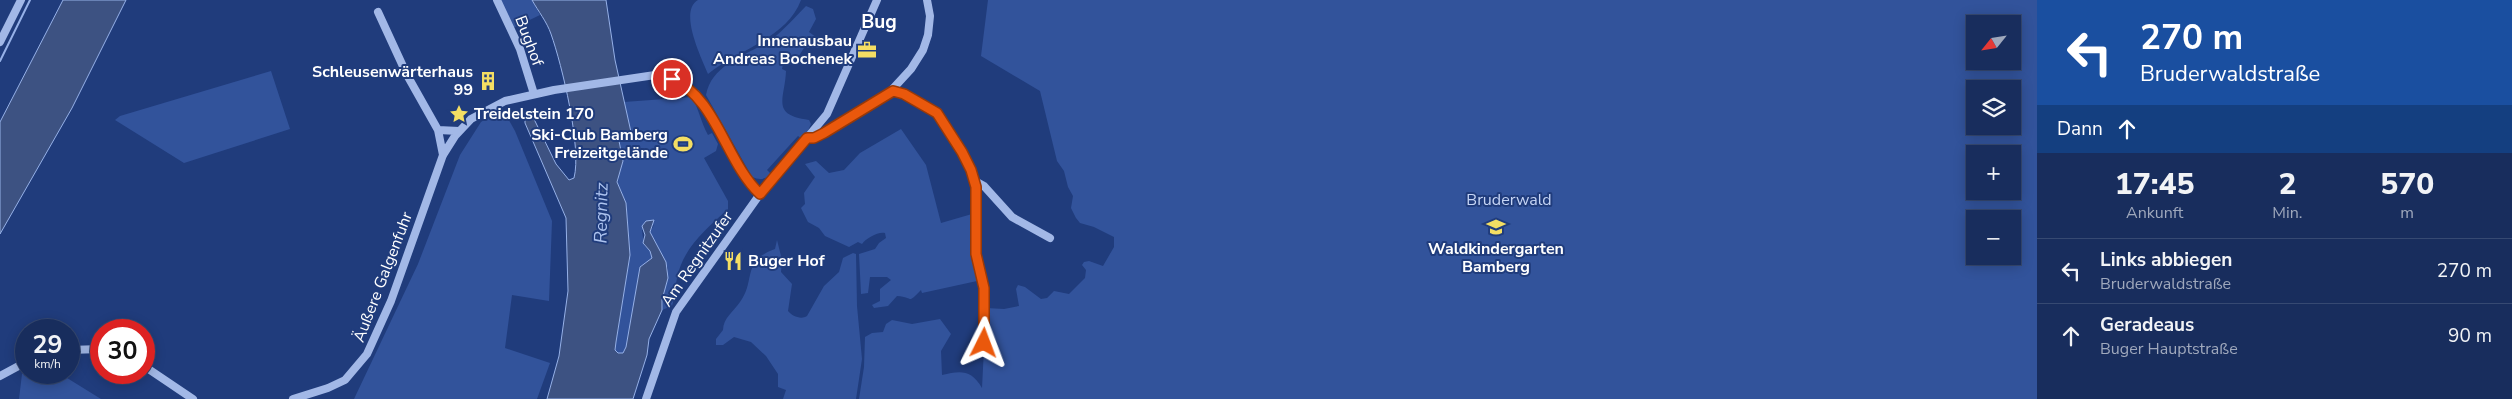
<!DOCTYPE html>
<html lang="de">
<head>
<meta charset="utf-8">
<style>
  :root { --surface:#182d5d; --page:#253966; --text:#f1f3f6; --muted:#9fa8bc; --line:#364972 }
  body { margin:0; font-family:"Nunito Sans",sans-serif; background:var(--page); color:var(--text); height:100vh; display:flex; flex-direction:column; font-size:19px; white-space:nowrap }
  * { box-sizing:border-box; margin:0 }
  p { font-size:16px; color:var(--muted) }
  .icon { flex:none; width:28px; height:28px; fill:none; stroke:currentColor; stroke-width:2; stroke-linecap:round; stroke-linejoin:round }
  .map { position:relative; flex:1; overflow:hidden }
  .panel { display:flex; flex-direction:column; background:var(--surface); width:475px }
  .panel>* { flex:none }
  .guide { background:#1a4fa0; color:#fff; overflow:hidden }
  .needle { width:32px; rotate:240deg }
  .fabs { position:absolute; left:1966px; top:15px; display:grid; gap:10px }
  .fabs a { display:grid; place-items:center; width:55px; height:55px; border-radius:0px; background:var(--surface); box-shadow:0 2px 12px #0003,0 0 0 1px var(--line); font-size:25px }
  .speed { position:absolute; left:15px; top:319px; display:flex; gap:10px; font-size:25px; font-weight:700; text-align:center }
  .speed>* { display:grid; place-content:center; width:65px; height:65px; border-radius:50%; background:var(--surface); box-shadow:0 2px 12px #0003,0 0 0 1px var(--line); line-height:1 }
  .speed small { font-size:12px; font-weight:400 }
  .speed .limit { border:8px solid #d22; background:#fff; color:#111 }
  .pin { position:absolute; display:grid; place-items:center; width:42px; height:42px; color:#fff; margin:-21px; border:2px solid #fff; border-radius:50%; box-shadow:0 1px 5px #0007 }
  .me { position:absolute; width:55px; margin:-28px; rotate:3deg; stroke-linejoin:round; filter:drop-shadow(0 0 4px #0008) }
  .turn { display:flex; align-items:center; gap:18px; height:105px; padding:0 20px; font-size:22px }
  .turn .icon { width:65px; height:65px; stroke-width:2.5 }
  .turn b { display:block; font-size:35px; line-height:42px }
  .then { display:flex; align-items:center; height:48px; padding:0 20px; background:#0003; gap:10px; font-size:19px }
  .eta { display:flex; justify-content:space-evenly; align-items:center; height:85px; text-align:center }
  .eta b { font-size:30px; font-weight:800; line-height:35px }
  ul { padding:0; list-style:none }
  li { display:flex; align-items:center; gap:15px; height:65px; padding:0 20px; border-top:1px solid var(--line) }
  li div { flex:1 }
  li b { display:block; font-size:19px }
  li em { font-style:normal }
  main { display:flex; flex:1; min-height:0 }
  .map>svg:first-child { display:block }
</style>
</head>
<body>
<main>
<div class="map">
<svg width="2037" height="399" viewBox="0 0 2037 399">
  <rect width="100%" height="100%" fill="#203c7c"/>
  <path fill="#32539b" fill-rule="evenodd" d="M 499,0 L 532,0 L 540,15 L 513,28 Z
    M 698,0 L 801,0 C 787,38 738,50 708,74 C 702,59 678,11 698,0 Z
    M 988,0 L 2037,0 L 2037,399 L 859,399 L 864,367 L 865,337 L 872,333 L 883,332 L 886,324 L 892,320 L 912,324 L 940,319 L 951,334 L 941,351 L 942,375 C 960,371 971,369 982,388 L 986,308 L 1004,309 L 1019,306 L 1016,289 L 1018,285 L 1025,287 L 1041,299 L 1047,298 L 1054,291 L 1069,294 L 1085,278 L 1086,270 L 1082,265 L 1084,262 L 1089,261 L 1103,266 L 1114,247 L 1114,237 L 1094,227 L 1080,223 L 1076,218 L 1071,208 L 1073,196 L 1068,187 L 1064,171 L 1057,161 L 1040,91 L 981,56 ZM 1975,24 L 2012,24 L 2012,61 L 1975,61 ZM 1975,89 L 2012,89 L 2012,126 L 1975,126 ZM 1975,154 L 2012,154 L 2012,191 L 1975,191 ZM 1975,219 L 2012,219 L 2012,256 L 1975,256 Z
    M 806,6 L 813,9 L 816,19 L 809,32 L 820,40 L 821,45 L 818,48 L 804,48 L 795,62 L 789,65 L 783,64 L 782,69 L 786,71 C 785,99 770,115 809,120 L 811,124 L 805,137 L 801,138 L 798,136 L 767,170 L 771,174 C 764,180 760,180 752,177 L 706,95 C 712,63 747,56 772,39 C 785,29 795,17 806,6 Z
    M 271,71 L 290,129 L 184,163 L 115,120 L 120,116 Z
    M 692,97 C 699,110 701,122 708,135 L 712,133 L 718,144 L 716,151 L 704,158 L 728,201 L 728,209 C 706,229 683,248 677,278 C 675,288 675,297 672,306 L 662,310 L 668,268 L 650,232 L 654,225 L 642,230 L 644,245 L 650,251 L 652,258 L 640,267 L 626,350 L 623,353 L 618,353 L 615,350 L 616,342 L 630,255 L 626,203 L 618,184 L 619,172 L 623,161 L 619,141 L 630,132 L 624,102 Z
    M 502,108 L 515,131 L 552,221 L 549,301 L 512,295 L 505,348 L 550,363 L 537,399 L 354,399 L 418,264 L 460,155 L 481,122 Z
    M 901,129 L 926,165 L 941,223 L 972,214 L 972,242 L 977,281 L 922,293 L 921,290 C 906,305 915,297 897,296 L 888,306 L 874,308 L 872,305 L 880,301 L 880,289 L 891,280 L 887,277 L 870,277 L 868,293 L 861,294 L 859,254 L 875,249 L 879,243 L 886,238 L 885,233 C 879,231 866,238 862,244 L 858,242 L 849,247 L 825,236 L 819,228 L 808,222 L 801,208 L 805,204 L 804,193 L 815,177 L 805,164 L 816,161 L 829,173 L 844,170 L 860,153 Z
    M 777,240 L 782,260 L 781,272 L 792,284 L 788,311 C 792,316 801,320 807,316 L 824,286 L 839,272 L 843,258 L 853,253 L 856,254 L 857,306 L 862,359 L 856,399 L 783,399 L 786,390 L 778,387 L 778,374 L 766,356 L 751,342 L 734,337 L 723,345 L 716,345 L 716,339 L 723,330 C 723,318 734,311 740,302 C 756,281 741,261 775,249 Z
    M 26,372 L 59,373 L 101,399 L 19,399 L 22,374 Z"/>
  <path fill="#3d5282" stroke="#96b1e8" d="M 63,0 L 126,0 L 72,108 L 0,234 L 0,122 Z
    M 532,0 L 606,0 L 615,60 L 631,132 L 619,141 L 623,161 L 617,182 L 626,203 L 630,255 L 616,342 L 615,350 L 618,353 L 623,353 L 626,347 L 640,267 L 652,258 L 650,251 L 643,243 L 645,235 L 642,226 L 646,221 L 654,220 L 650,232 L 666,262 L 668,278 L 662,300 L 662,310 L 649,339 L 647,355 L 633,399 L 547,399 L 559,356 L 568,291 L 566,218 L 525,123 L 525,117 L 528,115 L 533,117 L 556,164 L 569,180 L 574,178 C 582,148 562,65 551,34 C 547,22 538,11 532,0 Z"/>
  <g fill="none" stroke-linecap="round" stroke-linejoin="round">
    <path stroke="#96b1e8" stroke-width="2" d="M 0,61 L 30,0"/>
    <path stroke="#a2b8e7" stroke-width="8" d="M 497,0 L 520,49 L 534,94
      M 378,12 L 407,75 L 438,130 L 443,155
      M 0,42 L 21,0
      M 893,91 L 904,94 L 937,113 L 962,152 L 971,170 L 976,187 L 976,254 L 984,288 L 984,343
      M 438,130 L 459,131
      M 807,138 L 814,138 L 824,133 L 888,94 L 911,69 L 923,50 L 928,35 L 930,16 L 927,0
      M 975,181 L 984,186 L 1012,217 L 1050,238
      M 69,350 L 101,349
      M 144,366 L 193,399
      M 0,376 L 26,362
      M 293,399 L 328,388 L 345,380 L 367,354 L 391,301 L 443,155 L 455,136 L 471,119 L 505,101 L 554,90 L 655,75 L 678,81 L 696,94 L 748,180 L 760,194
      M 646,399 L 676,312 L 760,194 L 827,114 L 877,0"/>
  </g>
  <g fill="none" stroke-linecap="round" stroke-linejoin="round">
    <g stroke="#983908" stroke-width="12">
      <path id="route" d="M 672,79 C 716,97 726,162 760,194 L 807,138 L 814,138 L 824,133 L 893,91 L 904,94 L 937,113 L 962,152 L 971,170 L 976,187 L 976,254 L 984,288 L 984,343"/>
    </g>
    <use href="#route" stroke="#ea580c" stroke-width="9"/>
  </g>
  <defs>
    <g id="office-bare" transform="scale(1.5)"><path d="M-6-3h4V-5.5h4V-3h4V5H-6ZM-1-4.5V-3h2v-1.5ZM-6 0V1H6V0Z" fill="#f4de63" stroke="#203c7c" stroke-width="2.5" paint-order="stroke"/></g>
    <g id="building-bare" transform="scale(1.5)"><path d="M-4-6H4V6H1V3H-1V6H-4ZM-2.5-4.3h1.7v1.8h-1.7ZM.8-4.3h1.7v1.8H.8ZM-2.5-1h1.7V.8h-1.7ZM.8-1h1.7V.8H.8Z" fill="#f4de63" stroke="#203c7c" stroke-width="2.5" paint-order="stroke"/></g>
    <g id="sight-bare" transform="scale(1.5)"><path d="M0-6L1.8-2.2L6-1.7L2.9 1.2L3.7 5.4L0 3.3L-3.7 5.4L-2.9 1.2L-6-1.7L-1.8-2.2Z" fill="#f4de63" stroke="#203c7c" stroke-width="2.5" paint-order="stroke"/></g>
    <g id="stadium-bare" transform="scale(1.5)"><path d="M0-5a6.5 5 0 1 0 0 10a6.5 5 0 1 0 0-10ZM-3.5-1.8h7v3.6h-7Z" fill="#f4de63" stroke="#203c7c" stroke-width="2.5" paint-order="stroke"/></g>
    <g id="school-bare" transform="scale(1.5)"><path d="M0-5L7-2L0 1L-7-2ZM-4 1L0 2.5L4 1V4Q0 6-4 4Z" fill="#f4de63" stroke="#203c7c" stroke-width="2.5" paint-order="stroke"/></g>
    <g id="restaurant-bare" transform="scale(1.5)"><path d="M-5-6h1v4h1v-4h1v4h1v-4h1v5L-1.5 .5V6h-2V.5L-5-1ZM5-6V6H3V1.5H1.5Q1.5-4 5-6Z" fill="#f4de63" stroke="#203c7c" stroke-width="2.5" paint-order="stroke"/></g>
  </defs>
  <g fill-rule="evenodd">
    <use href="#office-bare" x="867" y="50"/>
    <use href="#building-bare" x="488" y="81"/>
    <use href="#sight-bare" x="459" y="114"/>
    <use href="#stadium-bare" x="683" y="144"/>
    <use href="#school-bare" x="1496" y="227"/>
    <use href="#restaurant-bare" x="733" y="261"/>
  </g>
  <g text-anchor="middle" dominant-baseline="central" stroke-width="4" stroke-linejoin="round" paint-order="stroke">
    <g font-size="16" fill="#fff" stroke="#203c7c">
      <text transform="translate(529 41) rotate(69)">Bughof</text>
      <text transform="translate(697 259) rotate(-55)">Am Regnitzufer</text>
      <text transform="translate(383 277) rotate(-69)">Äußere Galgenfuhr</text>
    </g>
    <g font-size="16" font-weight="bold" fill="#fff" stroke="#203c7c" text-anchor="end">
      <text x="852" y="41">Innenausbau<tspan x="852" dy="18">Andreas Bochenek</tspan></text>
      <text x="473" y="72">Schleusenwärterhaus<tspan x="473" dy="18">99</tspan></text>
      <text x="474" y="114" text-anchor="start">Treidelstein 170</text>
      <text x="668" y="135">Ski-Club Bamberg<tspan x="668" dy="18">Freizeitgelände</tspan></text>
      <text x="1496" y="249" text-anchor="middle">Waldkindergarten<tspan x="1496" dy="18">Bamberg</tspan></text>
      <text x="748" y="261" text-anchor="start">Buger Hof</text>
    </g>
    <g font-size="16" fill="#c6d5f5" stroke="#203c7c">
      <text x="1509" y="200">Bruderwald</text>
    </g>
    <g font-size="18" font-style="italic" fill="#adc3ef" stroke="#203c7c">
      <text transform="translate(601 213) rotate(-89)">Regnitz</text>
    </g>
    <g font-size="19" font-weight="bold" fill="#fff" stroke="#203c7c">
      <text x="879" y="22">Bug</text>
    </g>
  </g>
</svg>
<div class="fabs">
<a><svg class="needle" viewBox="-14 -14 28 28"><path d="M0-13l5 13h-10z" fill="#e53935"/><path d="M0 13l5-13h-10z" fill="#9fa8bc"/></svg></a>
<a><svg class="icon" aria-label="layers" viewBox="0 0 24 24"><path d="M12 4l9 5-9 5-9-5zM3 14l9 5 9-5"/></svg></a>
<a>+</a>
<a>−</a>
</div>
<div class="speed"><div>29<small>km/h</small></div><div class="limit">30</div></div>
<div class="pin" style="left:672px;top:79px;background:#d93025"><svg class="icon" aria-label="arrive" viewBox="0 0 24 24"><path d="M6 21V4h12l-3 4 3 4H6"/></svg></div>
<svg class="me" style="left:984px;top:343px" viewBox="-20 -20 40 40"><path d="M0-17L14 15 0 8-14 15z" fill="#ea580c" stroke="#fff" stroke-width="4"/></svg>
</div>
<section class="panel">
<div class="guide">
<div class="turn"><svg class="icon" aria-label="left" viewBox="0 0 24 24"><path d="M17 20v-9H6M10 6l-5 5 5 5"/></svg><div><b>270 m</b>Bruderwaldstraße</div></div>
<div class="then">Dann<svg class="icon" aria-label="ahead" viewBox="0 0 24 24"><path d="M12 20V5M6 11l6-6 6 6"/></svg></div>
</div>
<div class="eta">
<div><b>17:45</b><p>Ankunft</p></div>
<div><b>2</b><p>Min.</p></div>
<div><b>570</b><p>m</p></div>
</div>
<ul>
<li><svg class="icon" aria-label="left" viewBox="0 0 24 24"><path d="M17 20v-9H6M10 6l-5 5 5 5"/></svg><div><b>Links abbiegen</b><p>Bruderwaldstraße</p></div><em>270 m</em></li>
<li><svg class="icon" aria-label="ahead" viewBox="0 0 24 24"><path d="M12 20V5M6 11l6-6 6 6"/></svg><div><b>Geradeaus</b><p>Buger Hauptstraße</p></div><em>90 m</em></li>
</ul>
</section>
</main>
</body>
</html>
